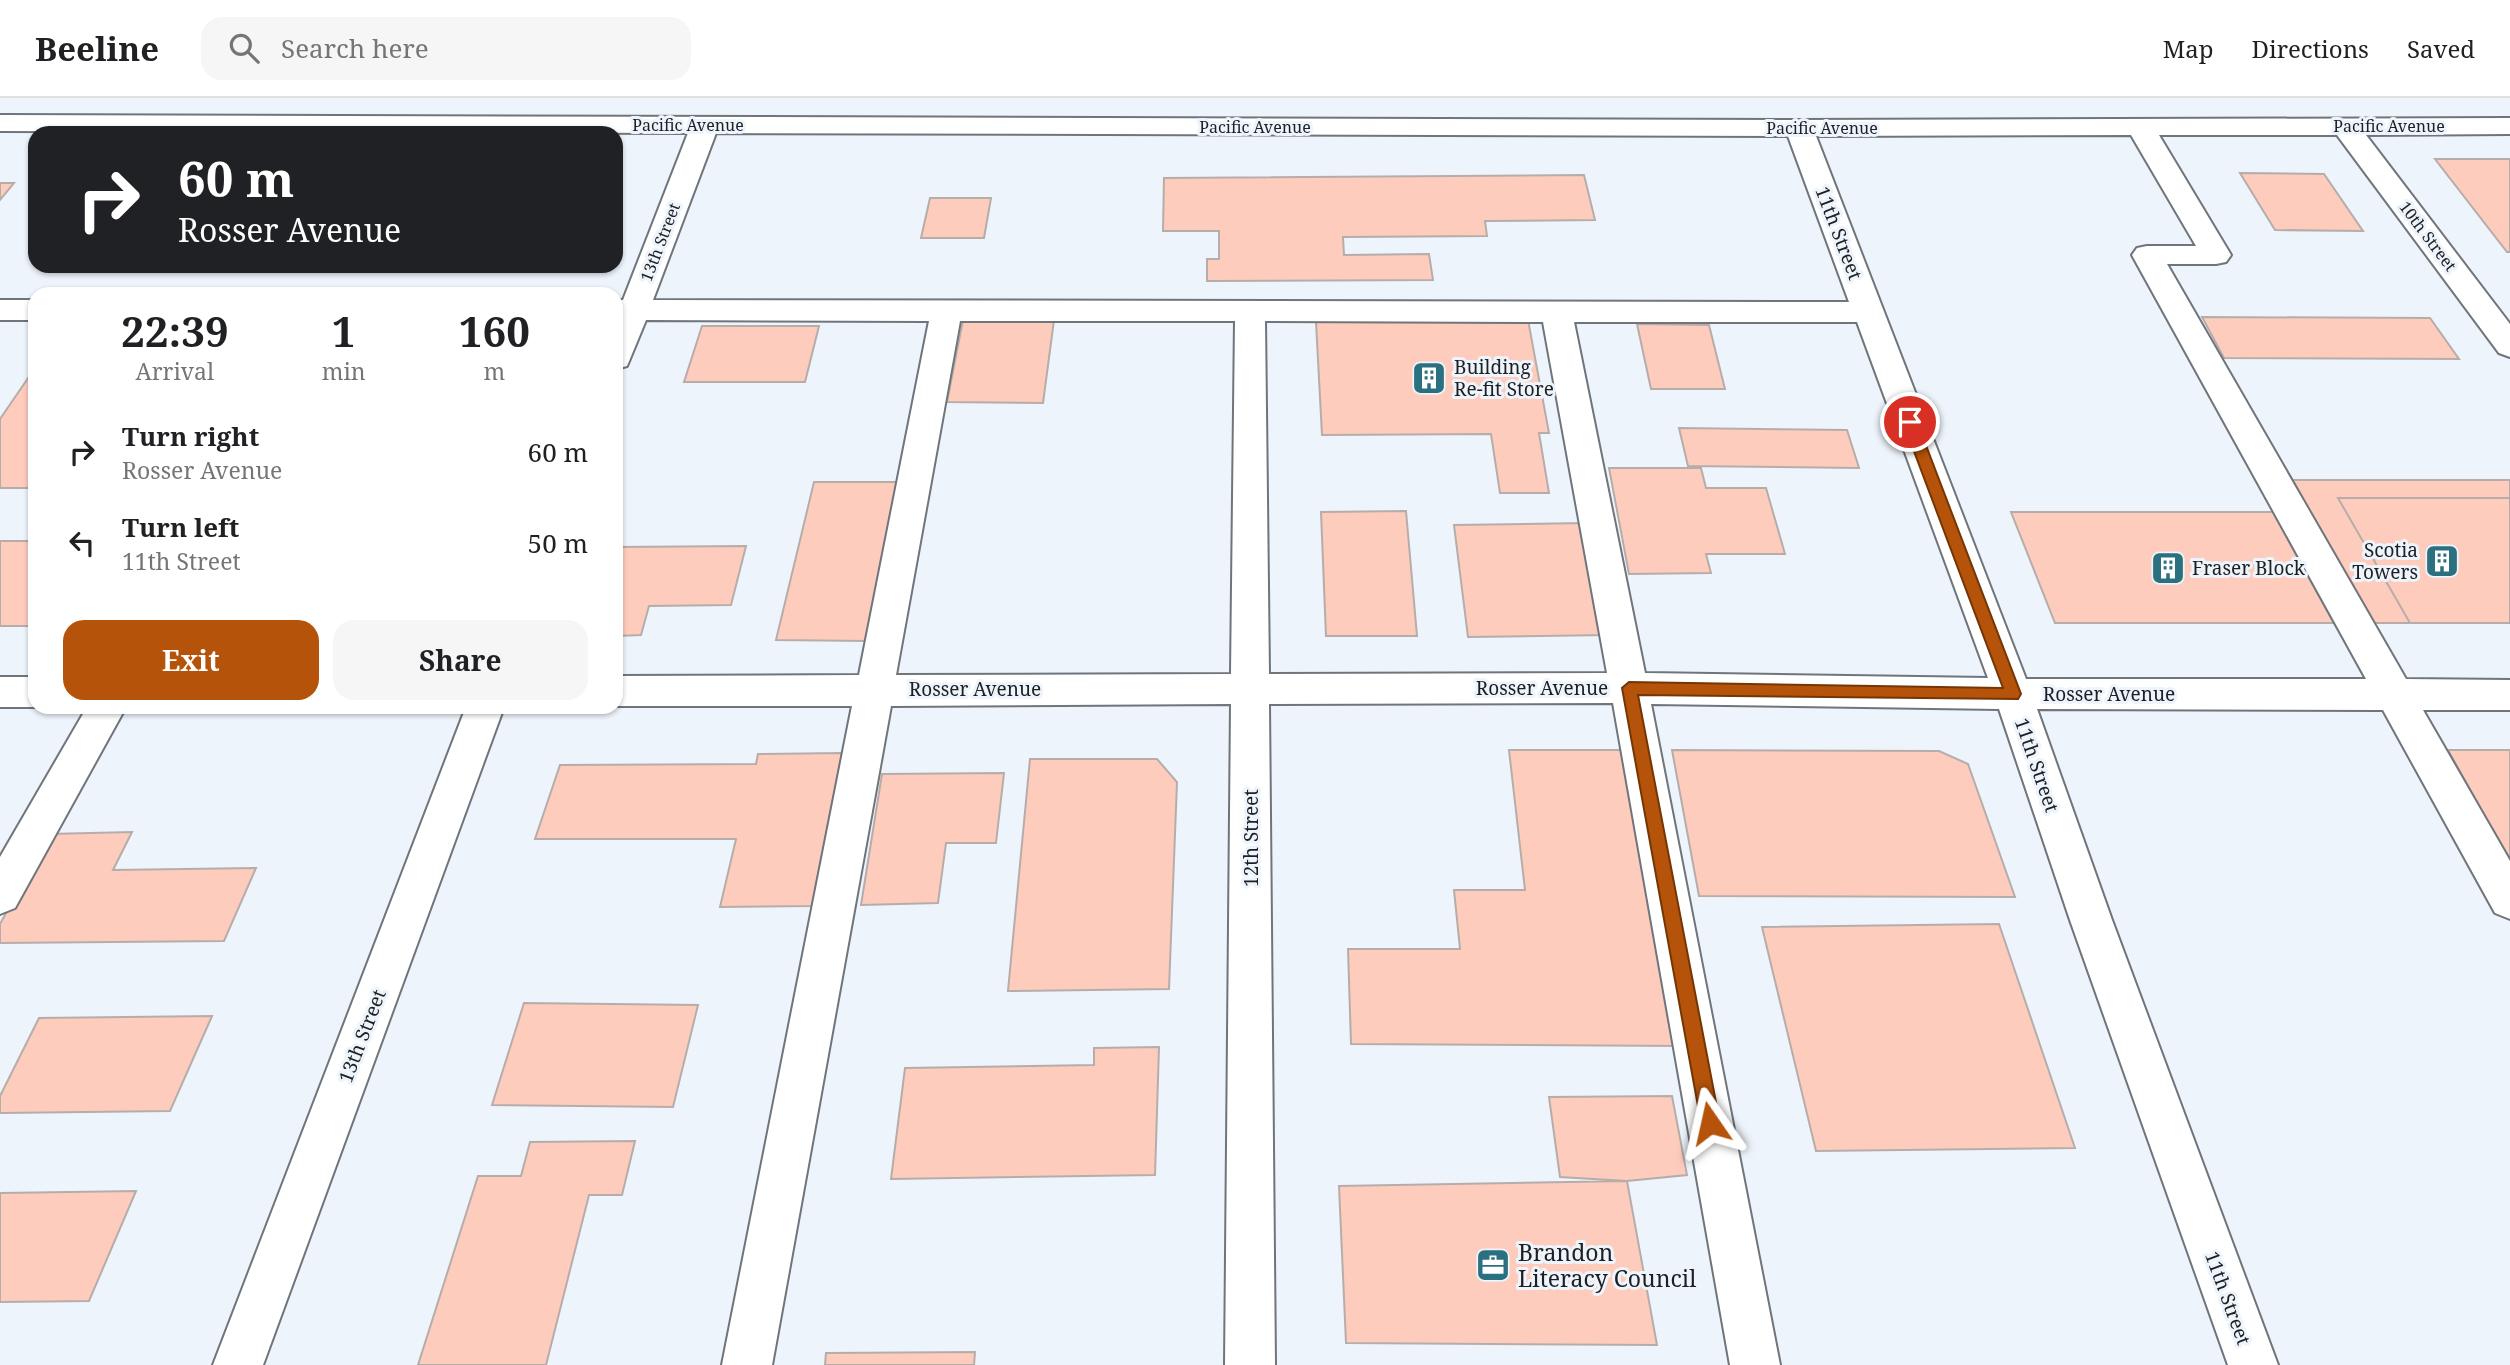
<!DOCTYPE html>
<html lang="en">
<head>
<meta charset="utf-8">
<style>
  :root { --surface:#fff; --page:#f6f6f6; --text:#202124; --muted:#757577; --line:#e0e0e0; --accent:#b45309 }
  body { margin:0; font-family:"Noto Serif",serif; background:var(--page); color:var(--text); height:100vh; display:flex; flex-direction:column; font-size:26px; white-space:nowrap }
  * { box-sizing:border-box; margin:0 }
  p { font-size:23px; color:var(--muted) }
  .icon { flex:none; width:38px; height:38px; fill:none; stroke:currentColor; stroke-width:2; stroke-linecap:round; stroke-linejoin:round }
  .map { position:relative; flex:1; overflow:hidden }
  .side { position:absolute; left:28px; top:189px; width:595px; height:427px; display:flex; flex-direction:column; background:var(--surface); border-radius:21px; box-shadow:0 2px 5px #0004 }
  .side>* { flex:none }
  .top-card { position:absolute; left:28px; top:28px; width:595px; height:147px; border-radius:21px; box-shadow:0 2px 5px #0004; background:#202124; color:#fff; overflow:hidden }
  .pin { position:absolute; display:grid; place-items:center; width:60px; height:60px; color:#fff; margin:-30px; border:4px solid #fff; border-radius:50%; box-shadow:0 2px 7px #0007 }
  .me { position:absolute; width:77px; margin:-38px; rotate:349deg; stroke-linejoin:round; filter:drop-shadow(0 0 5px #0008) }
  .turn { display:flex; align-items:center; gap:24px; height:147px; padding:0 35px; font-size:32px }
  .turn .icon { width:91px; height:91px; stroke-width:2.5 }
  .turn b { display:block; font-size:49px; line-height:60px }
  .eta { display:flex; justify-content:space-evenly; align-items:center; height:119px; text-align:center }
  .eta b { font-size:42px; font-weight:700; line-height:49px }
  .primary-button { display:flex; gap:14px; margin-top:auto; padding:14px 35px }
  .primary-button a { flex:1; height:80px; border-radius:21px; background:var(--accent); color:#fff; font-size:28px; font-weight:700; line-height:80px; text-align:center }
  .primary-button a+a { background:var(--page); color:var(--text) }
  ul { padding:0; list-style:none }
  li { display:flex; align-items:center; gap:21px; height:91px; padding:0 35px }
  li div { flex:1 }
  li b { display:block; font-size:26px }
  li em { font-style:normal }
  header { display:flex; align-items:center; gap:42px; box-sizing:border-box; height:98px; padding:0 35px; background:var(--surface); border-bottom:2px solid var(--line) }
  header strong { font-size:33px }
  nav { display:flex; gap:38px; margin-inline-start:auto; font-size:24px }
  .search { width:490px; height:63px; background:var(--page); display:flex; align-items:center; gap:18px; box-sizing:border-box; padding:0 24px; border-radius:21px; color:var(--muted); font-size:26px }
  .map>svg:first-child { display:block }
</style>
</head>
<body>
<header>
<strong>Beeline</strong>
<div class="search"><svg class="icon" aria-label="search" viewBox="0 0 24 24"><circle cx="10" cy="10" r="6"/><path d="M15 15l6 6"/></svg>Search here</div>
<nav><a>Map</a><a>Directions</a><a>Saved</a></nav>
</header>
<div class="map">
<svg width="2510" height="1267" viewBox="0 0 2510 1267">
  <rect width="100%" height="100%" fill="#edf4fb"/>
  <path fill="#feccbd" stroke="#b6adaa" stroke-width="2" d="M 2435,61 L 2510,61 L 2510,154 L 2507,154 Z
    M 2240,75 L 2324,76 L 2363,133 L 2275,132 Z
    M 1584,77 L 1595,122 L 1485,123 L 1487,138 L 1343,139 L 1344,157 L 1429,156 L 1433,182 L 1207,183 L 1207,161 L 1219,161 L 1219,133 L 1163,133 L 1164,80 Z
    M 0,85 L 14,85 L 0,102 Z
    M 930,100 L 991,100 L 984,140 L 921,140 Z
    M 2202,219 L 2430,220 L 2459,261 L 2224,260 Z
    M 963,222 L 1054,222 L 1043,305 L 947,304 Z
    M 1528,222 L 1549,335 L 1539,335 L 1549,395 L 1500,395 L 1491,336 L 1322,337 L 1316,224 Z
    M 1637,226 L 1709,227 L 1725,291 L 1651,291 Z
    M 702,228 L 819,228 L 805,284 L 684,284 Z
    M 35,270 L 35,390 L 0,390 L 0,321 Z
    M 1679,330 L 1847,332 L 1859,370 L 1688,368 Z
    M 1609,370 L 1701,370 L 1706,390 L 1766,390 L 1785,456 L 1706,456 L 1711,475 L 1629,476 Z
    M 2290,382 L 2510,382 L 2510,525 L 2374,525 Z
    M 814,384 L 898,384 L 866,543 L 776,542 Z
    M 2338,400 L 2510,400 L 2510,525 L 2410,525 Z
    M 1406,413 L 1417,538 L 1326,538 L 1321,414 Z
    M 2011,414 L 2273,414 L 2334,525 L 2055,525 Z
    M 1585,425 L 1607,537 L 1468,539 L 1454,427 Z
    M 0,443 L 35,443 L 35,528 L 0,528 Z
    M 746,448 L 731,507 L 649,508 L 641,537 L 616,538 L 616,449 Z
    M 1509,652 L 1631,652 L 1682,948 L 1351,946 L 1348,851 L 1460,851 L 1454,792 L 1525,792 Z
    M 1672,652 L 1939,653 L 1968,666 L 2015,799 L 1699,798 Z
    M 2448,652 L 2510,652 L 2510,764 Z
    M 842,655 L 812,808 L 720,809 L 736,741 L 535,741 L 560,667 L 756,666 L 758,656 Z
    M 1030,661 L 1157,661 L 1177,684 L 1169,891 L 1008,893 Z
    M 1004,675 L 996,745 L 946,745 L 938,805 L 861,807 L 882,676 Z
    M 132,734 L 113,772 L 256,770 L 224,843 L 0,845 L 0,826 L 49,736 Z
    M 1999,826 L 2075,1050 L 1816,1053 L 1762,829 Z
    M 524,905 L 698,907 L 673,1009 L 492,1007 Z
    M 212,918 L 170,1013 L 0,1015 L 0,998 L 39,920 Z
    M 1159,949 L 1155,1077 L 891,1081 L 905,970 L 1094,967 L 1094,950 Z
    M 1672,998 L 1687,1077 L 1627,1083 L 1560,1079 L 1549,999 Z
    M 635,1043 L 622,1097 L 589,1097 L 546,1267 L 418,1267 L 478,1078 L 521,1078 L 530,1044 Z
    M 1627,1083 L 1657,1247 L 1346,1245 L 1339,1088 Z
    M 136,1093 L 89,1203 L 0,1204 L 0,1095 Z
    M 975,1254 L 974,1267 L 825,1267 L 826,1255 Z"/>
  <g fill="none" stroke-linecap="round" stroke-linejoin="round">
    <g stroke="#6f757b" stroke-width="4">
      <path id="minor" d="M 0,17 L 1799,22 L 2510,20 L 2510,36 L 2366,37 L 2510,226 L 2510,259 L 2499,255 L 2337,37 L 2159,37 L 2231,157 L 2226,164 L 2216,166 L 2167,166 L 2406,581 L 2510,582 L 2510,612 L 2423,612 L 2510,763 L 2510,821 L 2495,815 L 2383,612 L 2037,611 L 2112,822 L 2278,1267 L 2228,1267 L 2070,822 L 1999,611 L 1651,606 L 1780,1267 L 1730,1267 L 1613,605 L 1269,606 L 1275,1267 L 1225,1267 L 1231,606 L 891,608 L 772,1267 L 722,1267 L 852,608 L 616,608 L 616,578 L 859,577 L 929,223 L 646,222 L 627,268 L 616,271 L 616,202 L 623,202 L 688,35 L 0,33 ZM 716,35 L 1788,38 L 1849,204 L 653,202 ZM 2131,37 L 2196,148 L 2147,148 L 2137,150 L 2132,157 L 2366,581 L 2026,581 L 1816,38 ZM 960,223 L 1235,223 L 1231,576 L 896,577 ZM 1265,223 L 1543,224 L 1607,575 L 1269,576 ZM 1574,224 L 1857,224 L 1988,580 L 1645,575 Z
        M 0,202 L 35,202 L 35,222 L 0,222 Z
        M 0,579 L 35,579 L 36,609 L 0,609 Z
        M 87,609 L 126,609 L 15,810 L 0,816 L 0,759 Z
        M 466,609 L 504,609 L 263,1267 L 213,1267 Z"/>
    </g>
    <use href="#minor" fill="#fff" fill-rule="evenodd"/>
  </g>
  <path fill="#b45309" stroke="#753606" stroke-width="2" d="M 1910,319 L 1917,324 L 2021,596 L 2018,601 L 1638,597 L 1720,1025 L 1717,1031 L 1710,1034 L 1704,1031 L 1701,1025 L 1622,590 L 1629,584 L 2003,590 L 1903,324 Z"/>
  <defs>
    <g id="building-square" transform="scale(1.75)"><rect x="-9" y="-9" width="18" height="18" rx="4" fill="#2a707f" stroke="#edf4fb"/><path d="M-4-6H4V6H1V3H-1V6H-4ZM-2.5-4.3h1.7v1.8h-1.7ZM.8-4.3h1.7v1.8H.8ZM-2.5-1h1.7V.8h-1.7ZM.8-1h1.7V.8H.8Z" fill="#fff"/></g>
    <g id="office-square" transform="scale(1.75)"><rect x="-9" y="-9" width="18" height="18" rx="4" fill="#2a707f" stroke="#edf4fb"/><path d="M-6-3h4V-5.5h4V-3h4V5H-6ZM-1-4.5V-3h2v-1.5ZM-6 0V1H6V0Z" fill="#fff"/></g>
  </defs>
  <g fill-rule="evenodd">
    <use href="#building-square" x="1429" y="280"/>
    <use href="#building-square" x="2442" y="463"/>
    <use href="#building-square" x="2168" y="470"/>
    <use href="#office-square" x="1493" y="1167"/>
  </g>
  <g text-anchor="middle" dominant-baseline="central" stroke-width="6" stroke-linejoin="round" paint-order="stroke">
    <g font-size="16" fill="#1d1f22" stroke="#edf4fb">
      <text x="688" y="27">Pacific Avenue</text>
      <text x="2389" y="28">Pacific Avenue</text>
      <text x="1255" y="29">Pacific Avenue</text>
      <text x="1822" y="30">Pacific Avenue</text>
      <text transform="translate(2428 138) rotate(53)">10th Street</text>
      <text transform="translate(660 144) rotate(-69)">13th Street</text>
    </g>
    <g font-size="19" fill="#1d1f22" stroke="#edf4fb">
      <text transform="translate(1839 135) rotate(69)">11th Street</text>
      <text x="1542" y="590">Rosser Avenue</text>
      <text x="975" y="591">Rosser Avenue</text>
      <text x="2109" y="596">Rosser Avenue</text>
      <text transform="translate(2037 667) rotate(71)">11th Street</text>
      <text transform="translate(1251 740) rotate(-90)">12th Street</text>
      <text transform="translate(362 938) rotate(-69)">13th Street</text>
      <text transform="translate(2228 1200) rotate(70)">11th Street</text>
    </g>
    <g font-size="19" fill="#1d1f22" stroke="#edf4fb" text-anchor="start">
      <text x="1454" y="269">Building<tspan x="1454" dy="22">Re-fit Store</tspan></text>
      <text x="2418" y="452" text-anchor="end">Scotia<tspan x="2418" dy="22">Towers</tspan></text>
      <text x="2192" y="470">Fraser Block</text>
    </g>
    <g font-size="23" fill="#1d1f22" stroke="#edf4fb" text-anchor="start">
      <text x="1518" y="1154">Brandon<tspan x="1518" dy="26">Literacy Council</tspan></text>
    </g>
  </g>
</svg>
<div class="pin" style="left:1910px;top:324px;background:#d93025"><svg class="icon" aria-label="arrive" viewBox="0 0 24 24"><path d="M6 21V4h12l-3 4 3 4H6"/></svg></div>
<svg class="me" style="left:1710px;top:1025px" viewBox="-20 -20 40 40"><path d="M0-17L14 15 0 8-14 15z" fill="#b45309" stroke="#fff" stroke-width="4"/></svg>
<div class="top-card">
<div class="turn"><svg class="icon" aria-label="right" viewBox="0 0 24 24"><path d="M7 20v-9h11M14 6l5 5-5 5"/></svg><div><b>60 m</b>Rosser Avenue</div></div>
</div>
<section class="side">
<div class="eta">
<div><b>22:39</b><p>Arrival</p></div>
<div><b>1</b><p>min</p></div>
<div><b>160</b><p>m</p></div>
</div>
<ul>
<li><svg class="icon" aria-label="right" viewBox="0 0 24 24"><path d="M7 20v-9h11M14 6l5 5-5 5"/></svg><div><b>Turn right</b><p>Rosser Avenue</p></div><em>60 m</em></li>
<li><svg class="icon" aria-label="left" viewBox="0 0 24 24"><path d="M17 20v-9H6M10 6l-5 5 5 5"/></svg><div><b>Turn left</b><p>11th Street</p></div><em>50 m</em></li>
</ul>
<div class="primary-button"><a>Exit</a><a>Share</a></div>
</section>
</div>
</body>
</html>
